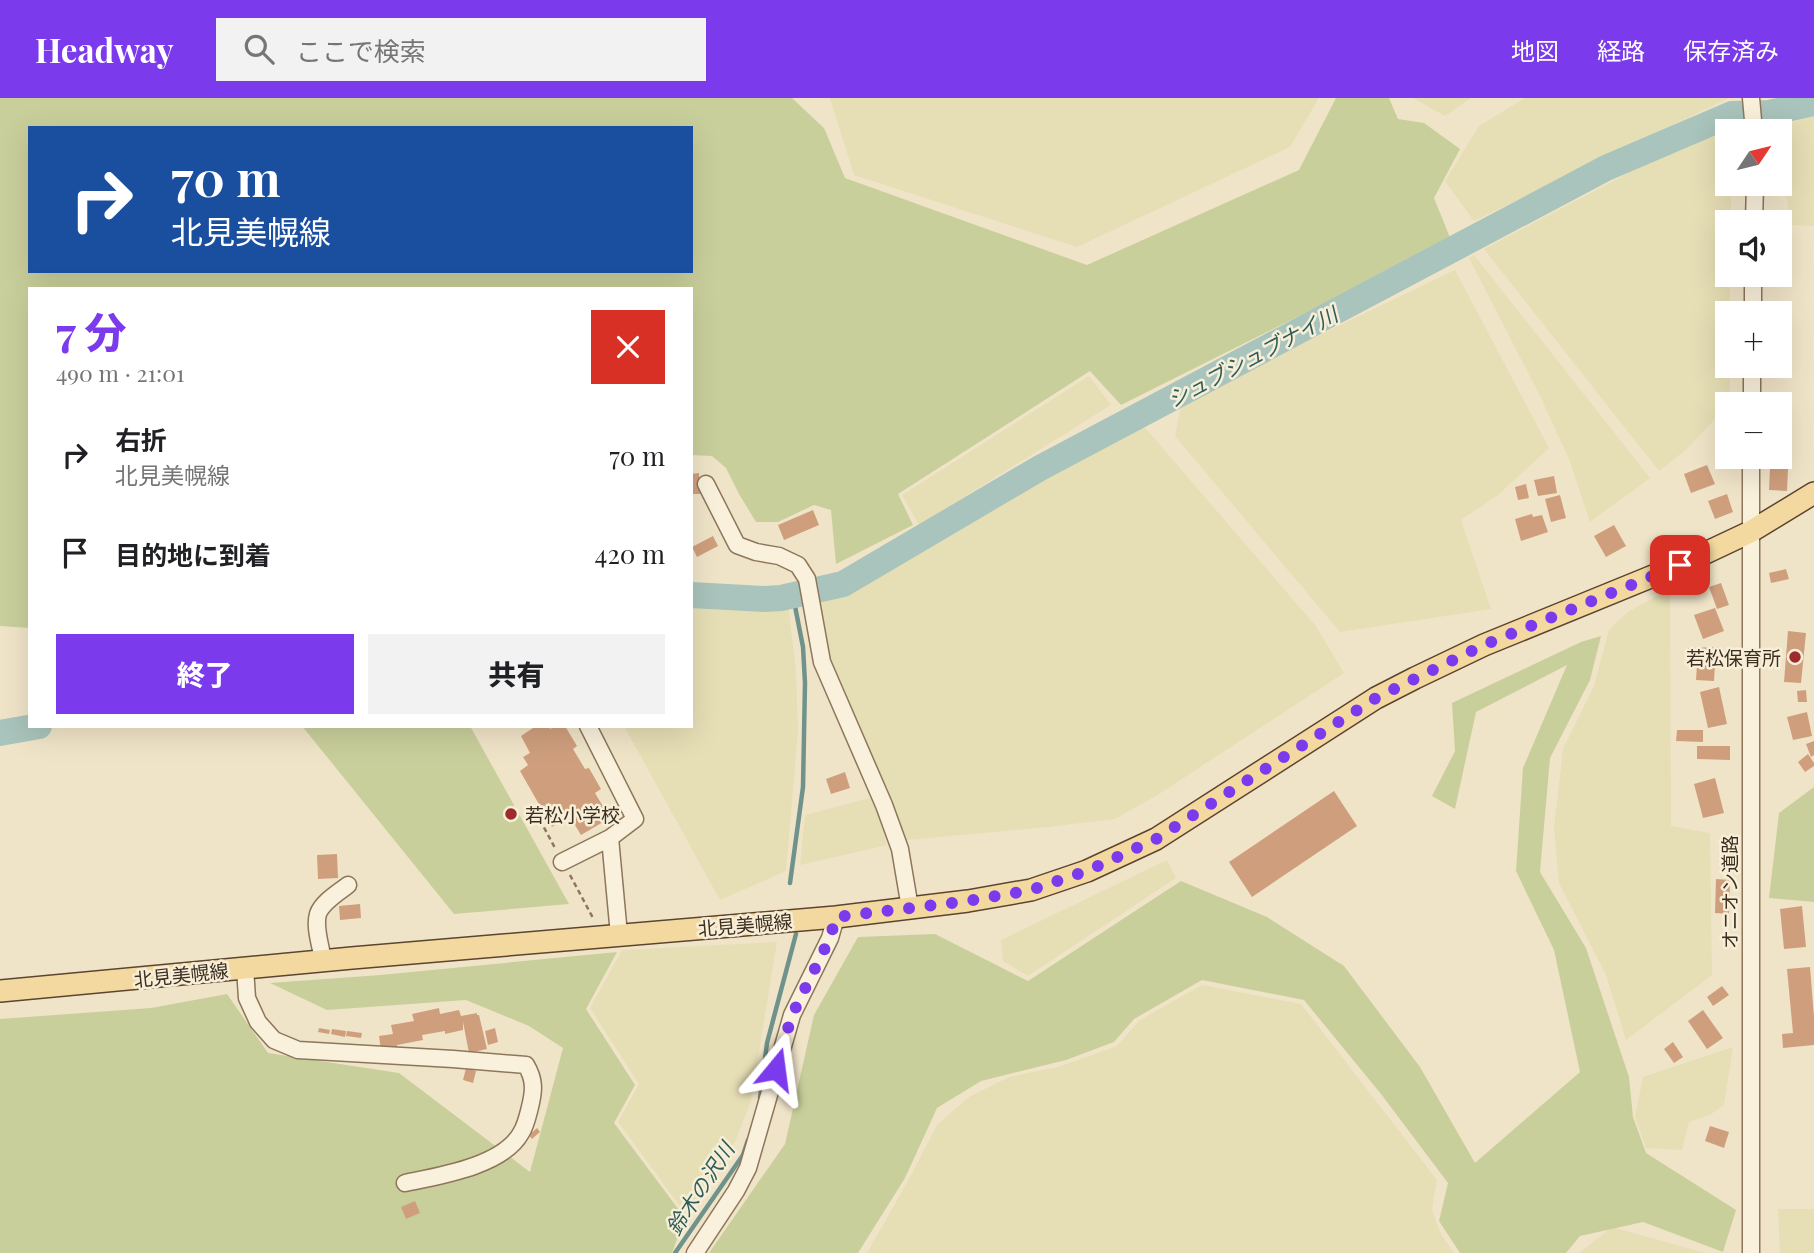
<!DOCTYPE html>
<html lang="ja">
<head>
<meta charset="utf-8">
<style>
  :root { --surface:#fff; --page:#f2f2f2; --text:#202124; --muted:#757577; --accent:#7c3aed }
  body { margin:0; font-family:"Playfair Display","Noto Sans JP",serif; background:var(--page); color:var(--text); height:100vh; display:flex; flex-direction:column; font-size:26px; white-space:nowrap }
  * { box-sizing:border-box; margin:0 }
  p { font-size:23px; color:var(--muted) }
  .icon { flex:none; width:38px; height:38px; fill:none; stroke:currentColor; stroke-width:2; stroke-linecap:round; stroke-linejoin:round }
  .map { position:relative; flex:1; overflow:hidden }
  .details { position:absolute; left:28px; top:189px; width:665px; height:441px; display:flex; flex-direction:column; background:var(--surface); border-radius:0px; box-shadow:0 7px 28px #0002 }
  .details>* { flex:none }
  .hud { position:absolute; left:28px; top:28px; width:665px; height:147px; border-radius:0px; box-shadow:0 7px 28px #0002; background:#1a4fa0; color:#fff; overflow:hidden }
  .needle { width:46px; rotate:55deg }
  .tools { position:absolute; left:1715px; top:21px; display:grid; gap:14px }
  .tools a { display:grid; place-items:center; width:77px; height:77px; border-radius:0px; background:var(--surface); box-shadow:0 7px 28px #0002; font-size:35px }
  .pin { position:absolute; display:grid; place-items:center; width:60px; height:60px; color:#fff; margin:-30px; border-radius:14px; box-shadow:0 4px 10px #0006 }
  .me { position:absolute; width:77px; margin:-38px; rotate:16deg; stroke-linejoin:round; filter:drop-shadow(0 0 5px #0008) }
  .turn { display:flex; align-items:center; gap:24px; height:147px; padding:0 28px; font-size:32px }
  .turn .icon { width:91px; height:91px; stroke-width:2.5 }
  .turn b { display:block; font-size:49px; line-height:60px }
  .round { display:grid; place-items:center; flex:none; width:74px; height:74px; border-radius:0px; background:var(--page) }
  .overview { display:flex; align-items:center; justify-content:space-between; height:119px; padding:0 28px }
  h1 { font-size:42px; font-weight:800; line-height:52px; color:var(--accent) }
  .button { display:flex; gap:14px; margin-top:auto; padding:14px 28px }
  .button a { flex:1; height:80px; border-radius:0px; background:var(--accent); color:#fff; font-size:28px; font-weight:800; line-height:80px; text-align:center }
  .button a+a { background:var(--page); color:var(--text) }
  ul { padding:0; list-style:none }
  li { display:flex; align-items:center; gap:21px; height:98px; padding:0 28px }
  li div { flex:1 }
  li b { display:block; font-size:26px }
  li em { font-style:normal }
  header { display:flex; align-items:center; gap:42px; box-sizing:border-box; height:98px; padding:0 35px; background:var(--accent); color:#fff }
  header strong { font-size:33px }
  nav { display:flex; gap:38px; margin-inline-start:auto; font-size:24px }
  .search { width:490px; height:63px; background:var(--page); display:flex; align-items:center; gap:18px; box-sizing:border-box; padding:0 24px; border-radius:0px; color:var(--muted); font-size:26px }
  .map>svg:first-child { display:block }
</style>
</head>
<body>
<header>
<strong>Headway</strong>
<div class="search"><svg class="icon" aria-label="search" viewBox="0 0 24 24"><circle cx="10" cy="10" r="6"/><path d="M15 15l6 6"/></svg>ここで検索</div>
<nav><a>地図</a><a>経路</a><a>保存済み</a></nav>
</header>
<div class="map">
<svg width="1814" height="1155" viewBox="0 0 1814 1155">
  <rect width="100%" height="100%" fill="#f0e4c8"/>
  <path fill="#e6deb5" d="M 830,0 L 1319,0 L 1290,49 L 1077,149 L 854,77 Z
    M 1413,0 L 1471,0 L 1445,18 Z
    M 1525,0 L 1729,0 L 1474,123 L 1445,83 L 1479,28 Z
    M 1814,18 L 1814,128 L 1790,127 L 1779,28 Z
    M 1727,37 L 1727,86 L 1731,86 L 1731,124 L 1727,124 L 1727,177 L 1730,177 L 1730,215 L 1727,215 L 1727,268 L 1730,268 L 1730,293 L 1712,324 L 1687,351 L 1659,373 L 1484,151 L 1693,41 Z
    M 1474,157 L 1650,380 L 1590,424 L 1569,361 L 1539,296 L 1469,160 Z
    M 1455,172 L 1549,350 L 1498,397 L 1461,422 L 1491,511 L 1340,534 L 1175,338 L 1182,303 Z
    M 1089,278 L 1111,307 L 919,427 L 902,397 Z
    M 1141,325 L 1315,527 L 1344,575 L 1159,696 L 1115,721 L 1048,729 L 907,742 L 858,637 L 831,566 L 820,502 L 937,444 Z
    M 1670,491 L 1671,728 L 1710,735 L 1712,877 L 1626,942 L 1606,877 L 1559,785 L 1554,730 L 1563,651 L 1594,588 L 1609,532 L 1628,514 Z
    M 691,505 L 788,507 L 796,572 L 798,633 L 786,773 L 720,802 L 624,628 L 691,628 Z
    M 874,699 L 887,747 L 800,767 L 805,717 Z
    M 1167,762 L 1176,780 L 1028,878 L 1003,863 L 1001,842 Z
    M 777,844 L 751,1003 L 736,1042 L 688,1119 L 618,1024 L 639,986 L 590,910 L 622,852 Z
    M 1202,887 L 1301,906 L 1437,1082 L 1432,1112 L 1441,1136 L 1454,1155 L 867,1155 L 909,1081 L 937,1027 L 969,999 L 1009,979 L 1058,969 L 1117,948 L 1140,922 Z
    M 1733,949 L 1724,1007 L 1710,1017 L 1689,1024 L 1682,1052 L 1646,1050 L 1635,1019 L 1643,979 Z
    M 1778,1111 L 1814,1111 L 1814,1155 L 1780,1155 Z
    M 1612,1129 L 1705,1155 L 1579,1155 Z"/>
  <path fill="#c9cf9b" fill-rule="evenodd" d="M 0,0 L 792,0 L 824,30 L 845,80 L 1087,167 L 1299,72 L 1336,0 L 1389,0 L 1398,21 L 1424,25 L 1460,51 L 1434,100 L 1451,142 L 1121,307 L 1090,273 L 898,396 L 913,427 L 836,466 L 831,412 L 814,407 L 778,424 L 756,424 L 739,396 L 726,370 L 712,358 L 691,357 L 691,191 L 30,191 L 30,530 L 0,528 ZM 30,30 L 691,30 L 691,173 L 30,173 Z
    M 1601,538 L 1590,582 L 1550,660 L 1540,774 L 1586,850 L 1629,979 L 1633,1019 L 1646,1055 L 1736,1112 L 1723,1154 L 1643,1124 L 1580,1138 L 1566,1155 L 1460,1155 L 1439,1123 L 1448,1085 L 1381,996 L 1304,902 L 1202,882 L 1134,921 L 1114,944 L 1066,962 L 981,983 L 937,1010 L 905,1080 L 858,1155 L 709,1155 L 785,1046 L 814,917 L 858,839 L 935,836 L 1028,883 L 1181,783 L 1267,819 L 1344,868 L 1420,969 L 1475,1065 L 1580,974 L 1554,852 L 1516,773 L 1523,670 L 1567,567 L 1476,614 L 1455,711 L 1432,698 L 1455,653 L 1452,605 L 1581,544 Z
    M 302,628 L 470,628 L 569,806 L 454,816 Z
    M 1814,689 L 1814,804 L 1769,800 L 1779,715 Z
    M 617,854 L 586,911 L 635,987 L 614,1025 L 685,1120 L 672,1155 L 0,1155 L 0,921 L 151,910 L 227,896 L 268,955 L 399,975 L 530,1074 L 563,950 L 529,928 L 466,902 L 327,912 L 270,885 L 380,877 Z"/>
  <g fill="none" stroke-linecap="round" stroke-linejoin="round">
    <path stroke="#6f938a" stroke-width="4.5" d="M 790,785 L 803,689 L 805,585 L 803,549 L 793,498
      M 760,1000 L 767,945 L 796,836
      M 675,1155 L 743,1057 L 748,1042"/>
    <path stroke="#a9c4bc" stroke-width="26" d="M 691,497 L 765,501 L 781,500 L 843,486 L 1040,370 L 1606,70 L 1732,16 L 1769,15 L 1814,5
      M 0,635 L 39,628"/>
  </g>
  <path fill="#cf9f7d" d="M 1780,316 L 1787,316 L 1788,337 L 1780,337 Z
    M 1715,328 L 1727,329 L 1727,352 L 1715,351 Z
    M 1707,367 L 1715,386 L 1691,395 L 1684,376 Z
    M 1770,370 L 1788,371 L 1787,393 L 1769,392 Z
    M 699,375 L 700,396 L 691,396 L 691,376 Z
    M 1554,378 L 1557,395 L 1538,398 L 1534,382 Z
    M 1526,386 L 1529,400 L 1518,402 L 1515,389 Z
    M 1727,396 L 1733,414 L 1715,421 L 1708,403 Z
    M 1560,397 L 1566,420 L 1551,424 L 1545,401 Z
    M 813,412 L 819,427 L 784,442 L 778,427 Z
    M 1532,416 L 1533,419 L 1542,417 L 1548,434 L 1521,443 L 1515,421 Z
    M 1614,427 L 1626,448 L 1606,459 L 1594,438 Z
    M 713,438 L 718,448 L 697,459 L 692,449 Z
    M 1786,471 L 1789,481 L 1771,485 L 1769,475 Z
    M 1721,485 L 1729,507 L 1717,511 L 1709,489 Z
    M 1715,510 L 1724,533 L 1703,541 L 1694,517 Z
    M 1788,533 L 1806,535 L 1801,585 L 1784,584 Z
    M 1719,549 L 1719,561 L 1688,561 L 1688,550 Z
    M 1697,567 L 1715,567 L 1714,583 L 1696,582 Z
    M 1719,589 L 1727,626 L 1708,630 L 1700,594 Z
    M 1806,592 L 1807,604 L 1798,604 L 1797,593 Z
    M 1807,614 L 1812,638 L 1793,642 L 1787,619 Z
    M 536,628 L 549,628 L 550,631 L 555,628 L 565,628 L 577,648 L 573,651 L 585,671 L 589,670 L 601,691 L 595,695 L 610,720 L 581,737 L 569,717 L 552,729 L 520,673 L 528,667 L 523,659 L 530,655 L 521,638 Z
    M 1677,632 L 1703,632 L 1703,644 L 1676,643 Z
    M 1814,643 L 1814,657 L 1811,659 L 1806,646 Z
    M 1697,648 L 1730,648 L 1730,662 L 1697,661 Z
    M 1808,656 L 1814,665 L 1814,668 L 1805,674 L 1798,664 Z
    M 845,674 L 850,690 L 831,696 L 826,681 Z
    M 1715,680 L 1724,715 L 1703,720 L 1694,686 Z
    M 1334,693 L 1357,728 L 1252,799 L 1229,764 Z
    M 337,756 L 338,780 L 318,781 L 317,757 Z
    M 1716,781 L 1730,782 L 1729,816 L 1715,815 Z
    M 360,806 L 361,820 L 340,822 L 339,808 Z
    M 1802,808 L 1806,849 L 1784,851 L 1780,811 Z
    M 1810,869 L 1814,919 L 1814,947 L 1783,950 L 1782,936 L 1793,935 L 1787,871 Z
    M 1722,888 L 1729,897 L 1713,908 L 1707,899 Z
    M 439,910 L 440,916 L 459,912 L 461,918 L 477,915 L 477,917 L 479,917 L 487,951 L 469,955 L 463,924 L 463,932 L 445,936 L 445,933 L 422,937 L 423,942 L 397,947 L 397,949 L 381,952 L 379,938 L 393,936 L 391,927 L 414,923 L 412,916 Z
    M 1703,912 L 1723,940 L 1707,951 L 1688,923 Z
    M 319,930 L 330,932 L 329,936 L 318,934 Z
    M 495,930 L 498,944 L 488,947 L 485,933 Z
    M 332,931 L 346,933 L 345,939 L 331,936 Z
    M 347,933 L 362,935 L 361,940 L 346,938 Z
    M 1673,944 L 1683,959 L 1674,965 L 1664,951 Z
    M 466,970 L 476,973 L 473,985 L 463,982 Z
    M 1710,1028 L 1729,1034 L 1724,1050 L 1705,1043 Z
    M 537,1030 L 540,1034 L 532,1041 L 529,1037 Z
    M 415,1103 L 420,1115 L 406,1121 L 401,1109 Z"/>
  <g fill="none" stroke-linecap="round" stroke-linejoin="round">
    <g stroke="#8d765c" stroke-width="19">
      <path id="minor" d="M 1751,0 L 1754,33
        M 1754,124 L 1755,86
        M 1753,215 L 1753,177
        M 1752,306 L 1752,268
        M 706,386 L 737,447 L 756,454 L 779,458 L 798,467 L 807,481 L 822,564 L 884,707 L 900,751 L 910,810
        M 588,628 L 635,721 L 610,740 L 619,837
        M 562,764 L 610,740
        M 323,862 C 321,849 314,829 318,816 C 322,804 339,794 348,787
        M 245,870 L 247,900 L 258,924 L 274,942 L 298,952 L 453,961 L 526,967 C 535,982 534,993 530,1009 C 528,1017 526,1027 521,1035 C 503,1068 439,1078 405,1085
        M 695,1155 L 736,1093 L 748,1070 L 792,917 L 830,840 L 836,819
        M 1751,1155 L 1751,359"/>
    </g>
    <g stroke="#5b4430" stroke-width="24">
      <path id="major" d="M 0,893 L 352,860 L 836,819 L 968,803 L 1031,792 L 1087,773 L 1156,741 L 1376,600 L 1415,580 L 1484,547 L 1680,467 L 1750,434 L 1814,395"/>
    </g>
    <path stroke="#8d765c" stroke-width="2.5" stroke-dasharray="5 3.5" stroke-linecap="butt" d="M 540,722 L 555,750
      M 570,777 L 593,820"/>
    <use href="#minor" stroke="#faf1dc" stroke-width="16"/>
    <use href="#major" stroke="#f3d9a0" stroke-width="21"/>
  </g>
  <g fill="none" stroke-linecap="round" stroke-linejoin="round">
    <path stroke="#7c3aed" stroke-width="12" stroke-dasharray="0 21.6" d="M 776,971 L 792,917 L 830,840 L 836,819 L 968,803 L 1031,792 L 1087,773 L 1156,741 L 1376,600 L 1484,547 L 1680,467"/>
  </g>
  <g fill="#9e2a2b" stroke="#f7eed8" stroke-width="2.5">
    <circle cx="1795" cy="559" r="7"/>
    <circle cx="511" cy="716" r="7"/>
  </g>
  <g text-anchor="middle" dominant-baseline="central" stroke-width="5" stroke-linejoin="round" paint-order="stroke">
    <g font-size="19" fill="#3d2e20" stroke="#f7eed8" text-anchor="end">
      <text x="1781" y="559">若松保育所</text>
      <text x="525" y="716" text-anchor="start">若松小学校</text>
    </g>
    <g font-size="19" fill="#3d2e20" stroke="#f7eed8">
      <text transform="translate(1729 794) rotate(-90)">オニオン道路</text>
      <text transform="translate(745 826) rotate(-5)">北見美幌線</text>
      <text transform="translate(181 876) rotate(-6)">北見美幌線</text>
    </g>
    <g font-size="21" font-style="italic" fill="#2f5d5a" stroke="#f7eed8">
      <text transform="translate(1252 258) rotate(-28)">シュブシュブナイ川</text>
      <text transform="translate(699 1090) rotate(-57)">鈴木の沢川</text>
    </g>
  </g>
</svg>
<div class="tools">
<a><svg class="needle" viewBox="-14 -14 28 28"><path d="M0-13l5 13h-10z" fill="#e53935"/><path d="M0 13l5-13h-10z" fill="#757577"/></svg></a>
<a><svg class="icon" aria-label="sound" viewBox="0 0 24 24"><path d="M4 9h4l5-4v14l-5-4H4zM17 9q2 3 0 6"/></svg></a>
<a>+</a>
<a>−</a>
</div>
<div class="pin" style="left:1680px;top:467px;background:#d93025"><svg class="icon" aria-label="arrive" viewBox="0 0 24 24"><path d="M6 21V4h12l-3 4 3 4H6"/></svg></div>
<svg class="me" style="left:776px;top:971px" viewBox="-20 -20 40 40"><path d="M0-17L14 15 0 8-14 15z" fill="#7c3aed" stroke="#fff" stroke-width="4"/></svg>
<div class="hud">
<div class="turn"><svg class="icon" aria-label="right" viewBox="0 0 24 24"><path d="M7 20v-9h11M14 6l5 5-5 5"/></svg><div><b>70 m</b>北見美幌線</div></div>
</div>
<section class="details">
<div class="overview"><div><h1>7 分</h1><p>490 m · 21:01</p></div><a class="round" style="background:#d93025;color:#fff"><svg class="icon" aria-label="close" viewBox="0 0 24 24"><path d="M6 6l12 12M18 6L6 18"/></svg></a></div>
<ul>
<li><svg class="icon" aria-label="right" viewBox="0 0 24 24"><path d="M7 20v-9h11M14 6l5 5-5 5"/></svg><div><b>右折</b><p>北見美幌線</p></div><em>70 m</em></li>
<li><svg class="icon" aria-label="arrive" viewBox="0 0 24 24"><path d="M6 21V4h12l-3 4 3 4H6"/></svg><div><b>目的地に到着</b></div><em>420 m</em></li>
</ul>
<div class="button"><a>終了</a><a>共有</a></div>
</section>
</div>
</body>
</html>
